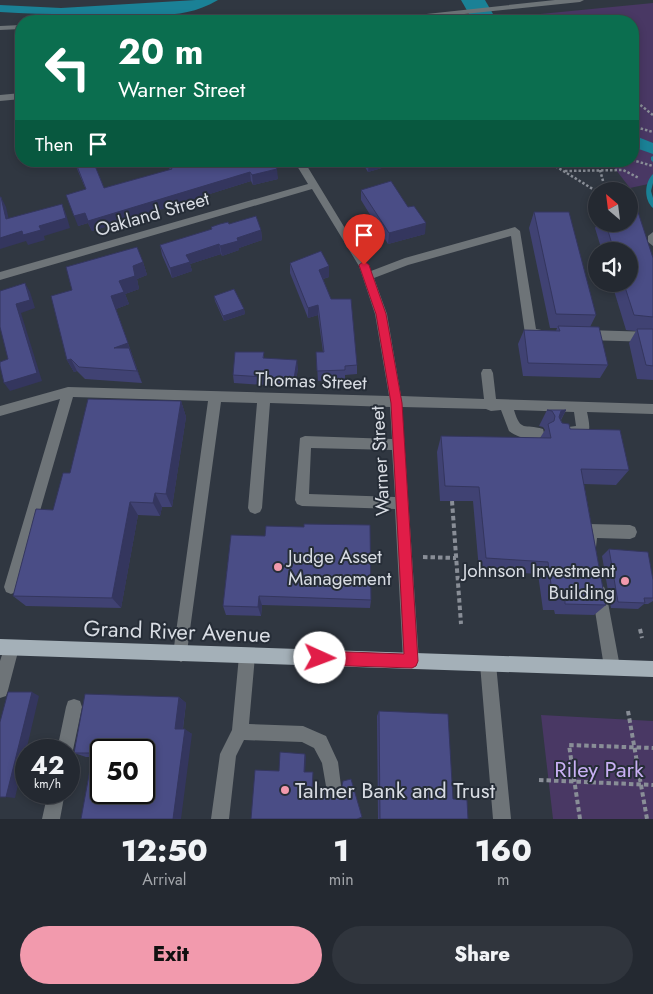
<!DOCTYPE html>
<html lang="en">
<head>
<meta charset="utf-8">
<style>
  :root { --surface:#242931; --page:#30353d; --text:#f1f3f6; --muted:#a3a6ab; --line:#41454d; --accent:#f29aad }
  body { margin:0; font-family:Jost,sans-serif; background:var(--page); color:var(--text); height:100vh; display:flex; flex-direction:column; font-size:19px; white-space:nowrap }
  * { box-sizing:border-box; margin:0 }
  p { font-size:16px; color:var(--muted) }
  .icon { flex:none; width:28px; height:28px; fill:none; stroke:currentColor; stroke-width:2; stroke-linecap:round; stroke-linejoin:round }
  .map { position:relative; height:819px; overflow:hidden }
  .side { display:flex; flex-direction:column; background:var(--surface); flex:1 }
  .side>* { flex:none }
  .hud { position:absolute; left:15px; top:15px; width:624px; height:152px; border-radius:20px; box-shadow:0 2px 8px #0003,0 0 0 1px var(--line); background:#0b6e4f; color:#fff; overflow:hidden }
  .needle { width:32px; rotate:332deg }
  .controls { position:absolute; left:588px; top:182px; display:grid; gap:10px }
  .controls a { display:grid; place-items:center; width:50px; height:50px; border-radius:50%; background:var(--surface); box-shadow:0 2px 8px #0003,0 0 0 1px var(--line); font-size:25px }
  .speed { position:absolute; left:15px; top:739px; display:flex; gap:10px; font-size:25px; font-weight:700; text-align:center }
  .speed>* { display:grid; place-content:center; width:65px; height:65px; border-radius:50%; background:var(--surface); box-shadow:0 2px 8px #0003,0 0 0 1px var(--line); line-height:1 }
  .speed small { font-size:12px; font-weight:400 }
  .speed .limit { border:2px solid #111; border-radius:8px; background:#fff; color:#111 }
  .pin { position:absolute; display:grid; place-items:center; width:42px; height:42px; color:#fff; margin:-51px -21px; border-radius:50% 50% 50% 0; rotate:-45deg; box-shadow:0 0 5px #0007 }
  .pin .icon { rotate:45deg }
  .me { position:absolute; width:55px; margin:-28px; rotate:92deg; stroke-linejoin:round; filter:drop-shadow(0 0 4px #0008) }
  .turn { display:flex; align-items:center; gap:18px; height:105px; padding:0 20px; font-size:22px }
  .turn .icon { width:65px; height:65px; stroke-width:2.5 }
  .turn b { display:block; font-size:35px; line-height:42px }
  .then { display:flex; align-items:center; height:48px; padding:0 20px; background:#0003; gap:10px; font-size:19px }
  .eta { display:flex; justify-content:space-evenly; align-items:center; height:85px; text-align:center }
  .eta b { font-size:30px; font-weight:800; line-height:35px }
  .primary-button { display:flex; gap:10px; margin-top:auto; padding:10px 20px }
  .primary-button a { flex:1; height:58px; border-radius:30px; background:var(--accent); color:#111; font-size:20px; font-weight:800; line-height:58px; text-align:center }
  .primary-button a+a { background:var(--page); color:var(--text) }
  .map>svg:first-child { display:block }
</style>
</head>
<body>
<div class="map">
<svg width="653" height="819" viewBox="0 0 653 819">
  <rect width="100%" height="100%" fill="#303741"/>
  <path fill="#493864" d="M 653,3 L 653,183 L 630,188 L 609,161 L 632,161 L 632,21 L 538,21 L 530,15 Z
    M 541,715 L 653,721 L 653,819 L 553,819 Z"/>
  <path fill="#1a8196" d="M 196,0 L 218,0 C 184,20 155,14 120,14 C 80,14 40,15 0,12 L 0,5 L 61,8 Z
    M 633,135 L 653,143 L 653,154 L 633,147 Z"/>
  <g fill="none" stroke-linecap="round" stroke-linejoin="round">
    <path fill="#1a8196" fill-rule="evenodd" d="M 653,156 L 653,162 L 651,160 L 651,157 Z
      M 653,174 L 653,183 L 651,191 L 653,198 L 653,208 C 644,200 644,183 653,174 Z"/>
    <path fill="#1a8196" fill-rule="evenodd" d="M 461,0 L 485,0 L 497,21 L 473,21 Z"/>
    <path stroke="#898e97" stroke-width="2.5" stroke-dasharray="2.5 2" stroke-linecap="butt" d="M 632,102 L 639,104 L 653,115
      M 632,126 L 653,132
      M 632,160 L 653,166
      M 600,170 L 603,181
      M 565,171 L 623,170 L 639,178
      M 596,191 L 552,164 L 601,164 L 617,161"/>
    <path stroke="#898e97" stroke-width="4" stroke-dasharray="4.5 3" stroke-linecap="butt" d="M 452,501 L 461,624
      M 423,557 L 456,558
      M 640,629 L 642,638
      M 628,711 L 647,819
      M 539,780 L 653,785
      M 580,819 L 569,745 L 653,748"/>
    <path fill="#6e7478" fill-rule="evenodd" d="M 555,0 L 584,0 L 580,2 L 397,21 L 376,21 L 380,19 Z
      M 21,25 L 21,29 L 0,30 L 0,26 Z
      M 21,93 L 21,99 L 0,101 L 0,95 Z
      M 294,161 L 304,161 L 371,271 L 405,258 L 515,227 L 520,231 L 536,329 L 547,331 L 549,334 C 545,341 529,341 525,334 L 511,236 L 408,265 L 374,278 L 387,314 L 401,396 L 484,399 L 481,373 L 483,369 L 491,369 L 493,373 L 496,399 L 653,404 L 653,414 L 587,412 C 588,417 590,425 589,430 C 585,440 570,439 561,436 L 560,432 L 561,428 L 576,426 L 574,412 L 514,410 C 521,433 524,423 543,429 L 544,433 L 543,437 C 531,441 518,438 509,431 L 501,410 L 491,411 L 486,409 L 402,407 L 419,661 L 416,666 L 411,669 L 406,666 L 403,661 L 395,509 L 302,506 L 297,504 L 295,500 L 300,438 L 305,436 L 392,439 L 390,407 L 270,403 L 262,508 L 260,512 L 255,514 L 250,512 L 248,508 L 257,403 L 221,402 L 186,659 L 181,662 L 176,659 L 173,654 L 208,401 L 73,397 L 18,587 L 16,592 L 11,594 L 6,592 L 4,587 L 60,399 L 0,416 L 0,406 L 68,387 L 389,396 L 375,314 L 359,266 L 312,189 L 0,280 L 0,272 L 308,184 ZM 311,448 L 392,450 L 395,497 L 309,494 Z
      M 653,232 L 653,246 L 648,242 L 648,236 Z
      M 586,330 L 653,332 L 653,342 L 586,340 L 580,335 Z
      M 589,524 L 630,525 L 635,527 L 637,532 L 635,537 L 630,539 L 597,538 L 596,547 L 591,549 L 586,547 L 582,531 L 584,526 Z
      M 599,585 L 604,587 L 606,592 L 620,667 L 617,672 L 612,675 L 607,672 L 604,667 L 592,592 L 594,587 Z
      M 11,640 L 16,643 L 19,648 L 8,690 L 6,696 L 0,698 L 0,661 L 6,643 Z
      M 247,648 L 252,651 L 255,656 L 249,724 L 303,726 L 326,736 L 338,762 L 341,786 L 339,792 L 333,794 L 327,792 L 322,763 L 314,748 L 302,742 L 244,740 L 236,756 L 229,819 L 211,819 L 220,754 L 232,730 L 239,656 L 242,651 Z
      M 488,656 L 493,659 L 496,664 L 511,819 L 493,819 L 480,664 L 483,659 Z
      M 74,699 L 80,701 L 82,707 L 73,750 L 69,757 L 69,750 L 57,750 L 66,707 L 68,701 Z
      M 48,792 L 65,792 L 60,819 L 42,819 Z"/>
    <path fill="#a4b0b8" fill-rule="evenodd" d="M 0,639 L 653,661 L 653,677 L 0,655 Z"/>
  </g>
  <path fill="#404273" d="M 55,161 L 93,161 L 104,188 L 170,170 L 166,161 L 273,161 L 278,179 L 253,185 L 251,181 L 92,231 L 88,223 L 78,226 L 86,190 L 75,164 L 59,165 L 58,162 L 56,163 Z
    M 361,161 L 406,161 L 368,172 Z
    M 361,190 L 425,234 L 388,244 L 361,200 Z
    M 534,212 L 596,315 L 590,327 L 608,365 L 600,378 L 523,376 L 518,344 L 524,330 L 556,331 L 557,328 L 550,328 L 529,228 Z
    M 229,224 L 261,230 L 262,240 L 239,248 L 239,250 L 222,256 L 221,254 L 190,264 L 192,271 L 172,278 L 162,255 L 160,245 L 211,230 L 211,227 Z
    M 597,224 L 629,224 L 653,258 L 653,380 L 637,379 L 629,343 L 636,331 L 626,330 L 612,284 L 629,284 L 629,251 L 602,251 L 595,228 Z
    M 143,262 L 147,275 L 137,279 L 139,289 L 125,294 L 129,304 L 116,309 L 142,383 L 85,379 L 77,371 L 74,372 L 67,360 L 72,290 Z
    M 290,263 L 329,266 L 329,277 L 323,279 L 357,365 L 357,374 L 345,375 L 345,379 L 318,381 L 316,352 L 323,352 L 318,315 L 308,318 L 290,273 Z
    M 214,296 L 244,309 L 245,314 L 224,321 L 215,301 Z
    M 264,352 L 264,358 L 298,368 L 295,387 L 234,383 L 233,375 Z
    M 181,401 L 186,417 L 172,507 L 162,507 L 160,516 L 138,515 L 121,608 L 26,606 L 13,596 L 70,473 Z
    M 547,410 L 566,410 L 561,420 L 562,423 L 629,470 L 616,485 L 584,484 L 606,605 L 594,615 L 555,614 L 554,610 L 543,610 L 538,574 L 479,570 L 473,501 L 440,501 L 437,452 L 441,436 L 540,438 L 545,430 L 543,427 L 539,426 Z
    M 231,535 L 371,600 L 370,608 L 262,605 L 261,616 L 226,615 L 223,606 Z
    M 609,549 L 653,580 L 653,601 L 648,604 L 644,604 L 638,609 L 611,608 L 602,556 Z
    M 179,697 L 186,703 L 183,729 L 192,734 L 93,757 L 86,757 L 74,753 Z
    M 379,711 L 453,799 L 468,819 L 378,819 L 377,716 Z"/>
  <path fill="#34365e" d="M 369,161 L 406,161 L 368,172 Z
    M 277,169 L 278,179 L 253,185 L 252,175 Z
    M 250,172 L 251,181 L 92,231 L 88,223 L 78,226 L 74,216 Z
    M 1,197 L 6,207 L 11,229 L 6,219 Z
    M 62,204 L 66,214 L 70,228 L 44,236 L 45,240 L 28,245 L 26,241 L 0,249 L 0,238 L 39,226 Z
    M 426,223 L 425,234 L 388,244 L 389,233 Z
    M 261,230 L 262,240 L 239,248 L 239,250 L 222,256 L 220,246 L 237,238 Z
    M 219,244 L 221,254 L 190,264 L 192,271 L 172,278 L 170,268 L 186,255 Z
    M 143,262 L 147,275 L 137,279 L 139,289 L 125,294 L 129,304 L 116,309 L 142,383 L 137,371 L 114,348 L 111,296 L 119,281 L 133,266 Z
    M 329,266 L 329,277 L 319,280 L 319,270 Z
    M 25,283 L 30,292 L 35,308 L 21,313 L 42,381 L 10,391 L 4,383 L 37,373 L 16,304 Z
    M 318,305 L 318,315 L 308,318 L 308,308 Z
    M 244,309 L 245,314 L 224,321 L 223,316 Z
    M 71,359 L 77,371 L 74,372 L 67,360 Z
    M 297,360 L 298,368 L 295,387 L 294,379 Z
    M 181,401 L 186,417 L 172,507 L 166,494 Z
    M 566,410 L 557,426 L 561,411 Z
    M 155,493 L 162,507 L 160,516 L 153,503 Z
    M 130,502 L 138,515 L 121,608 L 112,598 Z
    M 259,596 L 262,605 L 261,616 L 258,607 Z
    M 32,692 L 39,696 L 15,798 L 6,797 Z
    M 179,697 L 186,703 L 182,734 L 175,729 Z
    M 185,729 L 192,734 L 181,819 L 173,819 Z
    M 305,754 L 306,757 L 305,774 L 304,772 Z"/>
  <path fill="#4a4d86" stroke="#34365e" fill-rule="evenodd" d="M 75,161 L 93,161 L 104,188 L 172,169 L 168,161 L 273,161 L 277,169 L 252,175 L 250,172 L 88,221 L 85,213 L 74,216 L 66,195 L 86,189 Z
    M 391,181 L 408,207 L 414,206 L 426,223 L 389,233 L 361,190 Z
    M 0,197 L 1,197 L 6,219 L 62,204 L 66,218 L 39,226 L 41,230 L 23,235 L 22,231 L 0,238 Z
    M 534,212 L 569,212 L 596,315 L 556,314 Z
    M 629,212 L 638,212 L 653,258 L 653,317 L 634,315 L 624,284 L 629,284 L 629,251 L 614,251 L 606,224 L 629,224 Z
    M 256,216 L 261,230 L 237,238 L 238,241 L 220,246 L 219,244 L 186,255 L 190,262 L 170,268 L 160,245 L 212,229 L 211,227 L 220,224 L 228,222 L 229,224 Z
    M 137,247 L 143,262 L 133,266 L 135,276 L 119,281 L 124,292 L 111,296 L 128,343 L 114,348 L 129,348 L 137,371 L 79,367 L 71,359 L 67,360 L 51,296 L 72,290 L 66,267 Z
    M 321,251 L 329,266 L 319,270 L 331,299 L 351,299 L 357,365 L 345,366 L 345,370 L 317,371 L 316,352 L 324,352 L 318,305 L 308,308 L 290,263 Z
    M 25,283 L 30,300 L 16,304 L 37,373 L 4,383 L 0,366 L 0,362 L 8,359 L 0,327 L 0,291 Z
    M 234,289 L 244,309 L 223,316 L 214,296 Z
    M 558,326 L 599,327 L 608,365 L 528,363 L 524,330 L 560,331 Z
    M 637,329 L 653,329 L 653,366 L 646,365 Z
    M 235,352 L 264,352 L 263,358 L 297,360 L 294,379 L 233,375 Z
    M 88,399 L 181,401 L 166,494 L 155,493 L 153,503 L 130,502 L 112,598 L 13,596 L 36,509 L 53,510 L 63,473 L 70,473 Z
    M 547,410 L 566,410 L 561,411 L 559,417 L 562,423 L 569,424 L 570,429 L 620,430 L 629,470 L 581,469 L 606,605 L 565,604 L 565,599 L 553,599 L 548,562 L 486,558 L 479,487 L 445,486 L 441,436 L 551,438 L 548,424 L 554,421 L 555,416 L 552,411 Z
    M 304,524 L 370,525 L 371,600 L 259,596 L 258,607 L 223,606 L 231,535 L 265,536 L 266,526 L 304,527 Z
    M 609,549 L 648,552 L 653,580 L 653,598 L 644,598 L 645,603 L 618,602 Z
    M 8,692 L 32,692 L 6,797 L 0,797 L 0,722 Z
    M 85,694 L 179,697 L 175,729 L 185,729 L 173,819 L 81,819 L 93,753 L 74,753 ZM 101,750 L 144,750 L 144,792 L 101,792 Z
    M 379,711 L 448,714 L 453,799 L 467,800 L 468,819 L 380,819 Z
    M 280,752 L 305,754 L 304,772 L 313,772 L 312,791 L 325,787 L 326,792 L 334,794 L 341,791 L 343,781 L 351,779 L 362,817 L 357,819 L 251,819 L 255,770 L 279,771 Z"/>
  <path fill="#e11d48" stroke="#92132f" d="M 364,261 L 369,265 L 386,314 L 402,403 L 418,661 L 416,666 L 412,668 L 320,665 L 315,663 L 313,658 L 315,653 L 320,651 L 404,654 L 391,403 L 376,314 L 359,265 Z"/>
  <g fill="#f29aad" stroke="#262d37" stroke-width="2">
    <circle cx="278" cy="567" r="5"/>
    <circle cx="625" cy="581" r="5"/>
    <circle cx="285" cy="790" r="5"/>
  </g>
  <g text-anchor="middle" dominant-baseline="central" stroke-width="4" stroke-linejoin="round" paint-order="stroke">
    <g font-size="19" fill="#d8dce3" stroke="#262d37">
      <text transform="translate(152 214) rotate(-16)">Oakland Street</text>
      <text transform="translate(311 381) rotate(2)">Thomas Street</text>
      <text transform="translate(380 461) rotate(-93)">Warner Street</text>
    </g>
    <g font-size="19" fill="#d8dce3" stroke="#262d37" text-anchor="start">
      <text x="288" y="556">Judge Asset<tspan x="288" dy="22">Management</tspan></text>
      <text x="615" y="570" text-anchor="end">Johnson Investment<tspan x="615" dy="22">Building</tspan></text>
    </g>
    <g font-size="22" fill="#d8dce3" stroke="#262d37">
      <text transform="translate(177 631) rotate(2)">Grand River Avenue</text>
    </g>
    <g font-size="22" fill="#c9b0f4" stroke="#262d37">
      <text x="599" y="769">Riley Park</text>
    </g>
    <g font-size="22" fill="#d8dce3" stroke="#262d37" text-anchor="start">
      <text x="295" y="790">Talmer Bank and Trust</text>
    </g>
  </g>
</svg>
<div class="controls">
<a><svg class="needle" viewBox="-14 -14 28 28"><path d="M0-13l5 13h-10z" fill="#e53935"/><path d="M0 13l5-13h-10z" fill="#a3a6ab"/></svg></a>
<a><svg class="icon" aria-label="sound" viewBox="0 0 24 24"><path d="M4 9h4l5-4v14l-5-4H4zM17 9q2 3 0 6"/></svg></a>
</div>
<div class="speed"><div>42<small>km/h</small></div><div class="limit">50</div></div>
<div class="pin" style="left:364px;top:265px;background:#d93025"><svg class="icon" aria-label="arrive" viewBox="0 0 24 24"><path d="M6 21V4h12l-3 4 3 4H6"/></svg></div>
<svg class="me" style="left:320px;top:658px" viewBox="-20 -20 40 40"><circle r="19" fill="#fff"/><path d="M0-13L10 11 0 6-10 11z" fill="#e11d48"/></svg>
<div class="hud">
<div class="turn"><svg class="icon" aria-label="left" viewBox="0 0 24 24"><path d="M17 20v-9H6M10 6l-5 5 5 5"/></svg><div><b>20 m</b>Warner Street</div></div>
<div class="then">Then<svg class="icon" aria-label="arrive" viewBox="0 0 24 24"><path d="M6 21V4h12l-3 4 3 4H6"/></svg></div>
</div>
</div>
<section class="side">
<div class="eta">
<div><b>12:50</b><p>Arrival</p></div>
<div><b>1</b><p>min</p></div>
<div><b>160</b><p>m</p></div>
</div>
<div class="primary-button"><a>Exit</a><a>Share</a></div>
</section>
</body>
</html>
